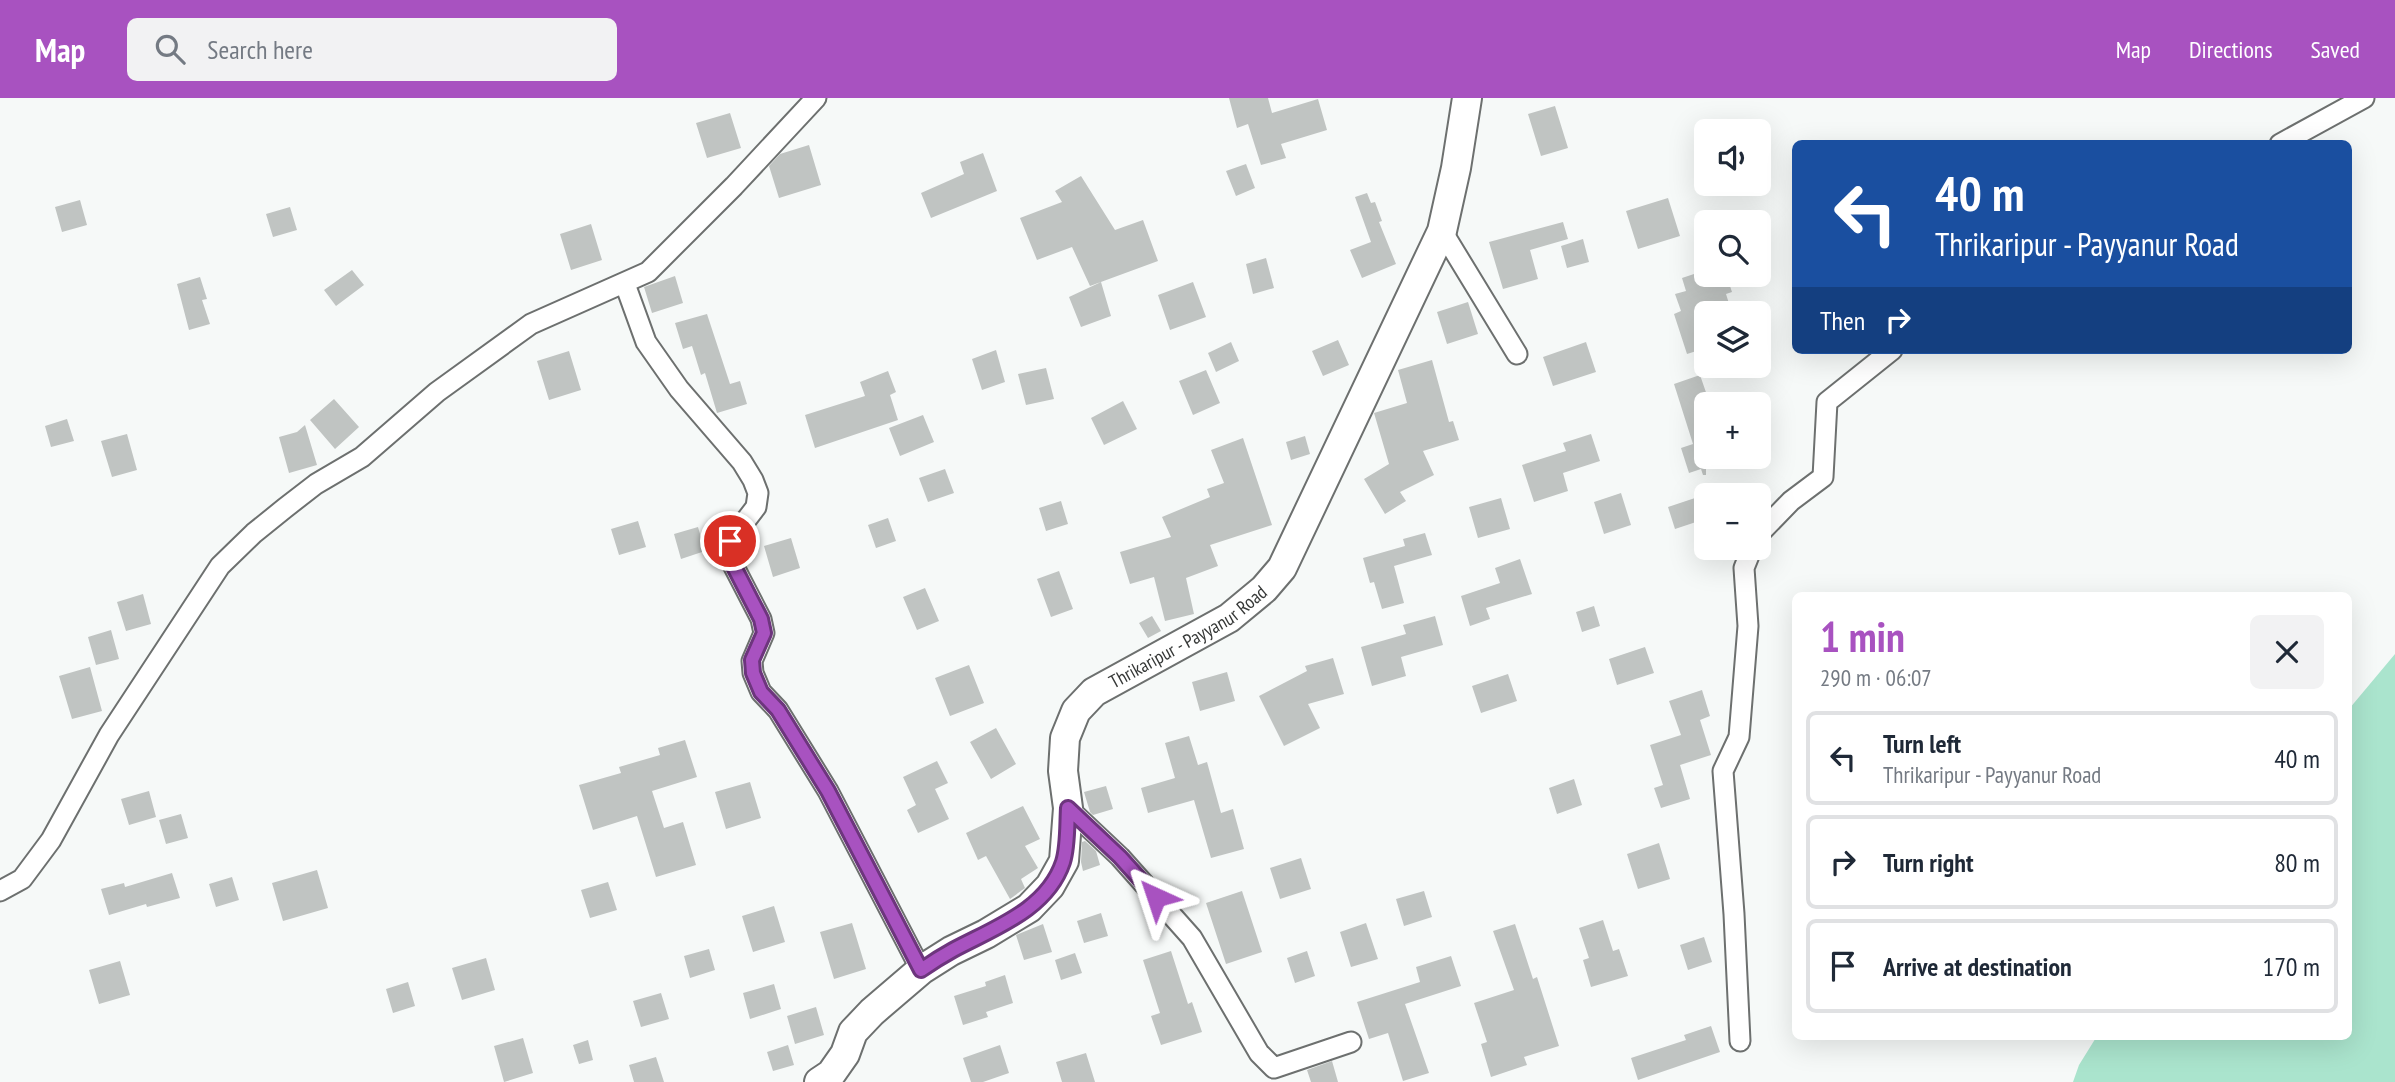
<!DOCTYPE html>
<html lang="en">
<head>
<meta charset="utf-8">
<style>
  :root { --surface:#fff; --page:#f2f2f3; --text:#1f2937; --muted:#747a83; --line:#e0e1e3; --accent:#a852c0 }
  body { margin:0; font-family:"PT Sans Narrow",sans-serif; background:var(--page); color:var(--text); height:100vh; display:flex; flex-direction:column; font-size:26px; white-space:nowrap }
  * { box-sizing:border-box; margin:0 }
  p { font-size:23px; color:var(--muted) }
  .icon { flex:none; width:38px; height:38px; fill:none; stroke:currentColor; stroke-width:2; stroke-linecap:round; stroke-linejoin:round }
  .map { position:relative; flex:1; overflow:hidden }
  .sheet { position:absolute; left:1792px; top:494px; width:560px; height:448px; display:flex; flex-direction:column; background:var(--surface); border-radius:10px; box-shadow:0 7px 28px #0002 }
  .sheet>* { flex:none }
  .guide { position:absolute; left:1792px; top:42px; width:560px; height:214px; border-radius:10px; box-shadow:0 7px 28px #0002; background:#1a4fa0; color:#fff; overflow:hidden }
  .fabs { position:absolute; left:1694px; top:21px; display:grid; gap:14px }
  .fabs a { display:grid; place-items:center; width:77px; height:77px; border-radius:10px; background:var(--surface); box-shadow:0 7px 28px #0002; font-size:35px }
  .pin { position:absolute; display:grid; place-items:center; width:60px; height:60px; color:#fff; margin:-30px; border:4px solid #fff; border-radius:50%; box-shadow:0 2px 7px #0007 }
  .me { position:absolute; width:77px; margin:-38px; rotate:318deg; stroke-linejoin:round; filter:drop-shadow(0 0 5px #0008) }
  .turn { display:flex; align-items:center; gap:24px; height:147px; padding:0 28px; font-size:32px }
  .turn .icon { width:91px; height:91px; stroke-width:2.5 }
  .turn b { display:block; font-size:49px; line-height:60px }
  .then { display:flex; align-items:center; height:66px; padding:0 28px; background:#0003; gap:14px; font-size:26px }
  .round { display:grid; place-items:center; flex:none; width:74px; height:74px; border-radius:10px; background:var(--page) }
  .head { display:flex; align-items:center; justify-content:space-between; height:119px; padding:0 28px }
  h1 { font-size:42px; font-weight:800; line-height:52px; color:var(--accent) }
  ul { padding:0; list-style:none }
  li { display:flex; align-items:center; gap:21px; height:94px; margin:0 14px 10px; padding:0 14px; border:4px solid var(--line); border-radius:10px }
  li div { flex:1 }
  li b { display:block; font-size:26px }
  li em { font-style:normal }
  header { display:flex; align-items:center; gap:42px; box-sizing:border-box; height:98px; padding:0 35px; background:var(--accent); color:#fff }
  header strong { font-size:33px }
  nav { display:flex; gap:38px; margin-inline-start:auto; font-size:24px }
  .search { width:490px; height:63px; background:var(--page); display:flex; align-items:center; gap:18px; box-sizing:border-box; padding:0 24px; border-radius:10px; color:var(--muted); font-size:26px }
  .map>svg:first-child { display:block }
</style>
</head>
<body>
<header>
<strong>Map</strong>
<div class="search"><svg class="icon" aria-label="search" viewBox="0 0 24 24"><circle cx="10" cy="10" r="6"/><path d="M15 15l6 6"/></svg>Search here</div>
<nav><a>Map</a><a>Directions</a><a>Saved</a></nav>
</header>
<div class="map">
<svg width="2395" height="984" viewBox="0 0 2395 984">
  <rect width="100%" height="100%" fill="#f6f9f8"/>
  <path fill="#aae4cd" d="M 2395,556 L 2395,984 L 2073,984 L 2079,967 L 2097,938 L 2348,938 L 2349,611 Z"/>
  <path fill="#c0c4c2" d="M 1229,0 L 1268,0 L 1272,15 L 1318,1 L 1327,32 L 1281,46 L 1286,60 L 1261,67 L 1248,26 L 1237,30 Z
    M 1555,8 L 1568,50 L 1541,58 L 1528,16 Z
    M 730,15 L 741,50 L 707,60 L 696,25 Z
    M 809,47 L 821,87 L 779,100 L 769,68 L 780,56 Z
    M 983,55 L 997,93 L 931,120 L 921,95 L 964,76 L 960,64 Z
    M 1246,66 L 1255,90 L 1236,98 L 1226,73 Z
    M 1081,78 L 1115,132 L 1143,122 L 1158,163 L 1090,188 L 1072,149 L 1037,162 L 1020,120 L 1062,104 L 1055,93 Z
    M 1367,95 L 1371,105 L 1375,104 L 1382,123 L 1379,124 L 1396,166 L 1362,180 L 1350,152 L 1371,144 L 1355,99 Z
    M 1668,100 L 1680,138 L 1638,151 L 1626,113 Z
    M 80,102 L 87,127 L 62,134 L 55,109 Z
    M 290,109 L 297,132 L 273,139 L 266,116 Z
    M 1563,124 L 1568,141 L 1530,152 L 1538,181 L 1503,191 L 1489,144 Z
    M 591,126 L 602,162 L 571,172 L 560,136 Z
    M 1583,141 L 1589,164 L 1567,170 L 1561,148 Z
    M 1266,160 L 1274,190 L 1253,196 L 1246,166 Z
    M 352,172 L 364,187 L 336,208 L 324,192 Z
    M 1706,172 L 1706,177 L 1714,177 L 1716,183 L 1727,179 L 1732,194 L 1726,196 L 1732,215 L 1706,215 L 1706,250 L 1687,256 L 1674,216 L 1681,213 L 1675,196 L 1686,193 L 1682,180 Z
    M 675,178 L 683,205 L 652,215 L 644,189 Z
    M 200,179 L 207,201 L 202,202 L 210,226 L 189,232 L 177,186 Z
    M 1101,184 L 1111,218 L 1081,229 L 1069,199 Z
    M 1193,184 L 1206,219 L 1170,232 L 1158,197 Z
    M 1468,204 L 1478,236 L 1447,246 L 1437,214 Z
    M 707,216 L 730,286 L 740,283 L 747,306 L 717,315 L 705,275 L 701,277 L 692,248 L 683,251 L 675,225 Z
    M 1338,242 L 1349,267 L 1323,278 L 1312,253 Z
    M 1231,244 L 1239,263 L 1216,274 L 1208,255 Z
    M 1586,244 L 1596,274 L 1553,288 L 1543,259 Z
    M 996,252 L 1005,284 L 982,292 L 972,261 Z
    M 569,253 L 581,292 L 549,302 L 537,263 Z
    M 1432,262 L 1449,324 L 1453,323 L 1459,342 L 1423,353 L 1434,377 L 1400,394 L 1406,403 L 1385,416 L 1364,381 L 1389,366 L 1374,315 L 1407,305 L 1398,272 Z
    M 1046,270 L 1054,301 L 1026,307 L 1018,276 Z
    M 1206,272 L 1220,305 L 1193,317 L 1179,283 Z
    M 888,273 L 896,294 L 890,297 L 898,322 L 815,350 L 805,317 L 865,298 L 860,284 Z
    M 1700,277 L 1710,306 L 1706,306 L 1706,377 L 1703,377 L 1701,371 L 1689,375 L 1681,350 L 1693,346 L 1674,286 Z
    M 334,301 L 359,329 L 335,351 L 310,322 Z
    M 1123,303 L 1137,331 L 1104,347 L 1091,320 Z
    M 923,317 L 934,344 L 900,358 L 889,330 Z
    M 67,321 L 74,343 L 51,349 L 45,328 Z
    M 305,327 L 317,367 L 289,375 L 279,339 L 297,334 Z
    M 127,336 L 137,372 L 112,379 L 101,343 Z
    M 1591,336 L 1600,363 L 1563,375 L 1568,393 L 1534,404 L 1522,367 L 1566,353 L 1563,345 Z
    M 1305,338 L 1310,356 L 1291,362 L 1286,344 Z
    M 1243,340 L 1272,427 L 1210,447 L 1218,468 L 1186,480 L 1194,516 L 1165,523 L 1154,479 L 1130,486 L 1120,454 L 1171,439 L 1162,419 L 1210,399 L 1207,391 L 1224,385 L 1211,352 Z
    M 945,371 L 954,395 L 928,404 L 919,380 Z
    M 1621,395 L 1631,427 L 1604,436 L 1594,404 Z
    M 1501,400 L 1510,431 L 1478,440 L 1469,409 Z
    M 1695,400 L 1702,422 L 1675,431 L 1668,409 Z
    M 1061,403 L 1068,426 L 1046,433 L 1039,410 Z
    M 888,420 L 896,443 L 876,450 L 868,427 Z
    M 638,423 L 646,449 L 619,457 L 611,431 Z
    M 698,429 L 705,453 L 681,461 L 674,436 Z
    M 1425,435 L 1432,457 L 1394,468 L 1404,505 L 1382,511 L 1374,484 L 1370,485 L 1363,460 L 1405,448 L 1403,441 Z
    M 791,440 L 800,470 L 773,479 L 764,448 Z
    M 1520,461 L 1532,496 L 1486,510 L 1490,521 L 1470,528 L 1461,498 L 1500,485 L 1495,470 Z
    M 1059,473 L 1073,511 L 1051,519 L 1037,481 Z
    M 925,490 L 939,523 L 917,532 L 903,499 Z
    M 143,496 L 151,526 L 126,533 L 117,504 Z
    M 1594,508 L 1600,528 L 1582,534 L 1576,514 Z
    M 1152,518 L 1161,533 L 1148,540 L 1139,525 Z
    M 1435,518 L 1443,547 L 1401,559 L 1406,578 L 1372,588 L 1361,549 L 1406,536 L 1403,527 Z
    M 111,532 L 119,561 L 96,567 L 88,539 Z
    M 1645,549 L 1654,575 L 1617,587 L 1609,561 Z
    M 1333,560 L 1344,596 L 1308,606 L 1320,630 L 1284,648 L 1259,598 L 1307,573 L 1305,568 Z
    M 969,567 L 984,605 L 950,618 L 935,580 Z
    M 90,569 L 102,613 L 72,621 L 59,578 Z
    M 1227,574 L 1235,603 L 1200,613 L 1192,584 Z
    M 1508,576 L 1517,603 L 1481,615 L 1472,588 Z
    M 1702,592 L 1710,618 L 1700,622 L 1711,657 L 1680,667 L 1690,701 L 1661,710 L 1654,690 L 1663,687 L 1650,647 L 1681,637 L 1669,603 Z
    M 996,630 L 1016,666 L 991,681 L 970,644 Z
    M 1189,638 L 1198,667 L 1207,664 L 1221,715 L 1233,711 L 1244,751 L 1211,760 L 1194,702 L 1148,715 L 1141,690 L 1175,680 L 1165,645 Z
    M 685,642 L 697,679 L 652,693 L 664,730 L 683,724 L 696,767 L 656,779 L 637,718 L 593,732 L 579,687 L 621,675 L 619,669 L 660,657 L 658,650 Z
    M 937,663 L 948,685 L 935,691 L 949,721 L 918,735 L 907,712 L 916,707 L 903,679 Z
    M 1574,681 L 1582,707 L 1557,716 L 1549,690 Z
    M 750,684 L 761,720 L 726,731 L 715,694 Z
    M 1106,688 L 1113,711 L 1093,717 L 1090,714 L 1084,694 Z
    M 149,693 L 156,719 L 129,727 L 121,701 Z
    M 1023,708 L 1040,741 L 1025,748 L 1038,770 L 1021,781 L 1025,790 L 1010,801 L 986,758 L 978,762 L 966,735 Z
    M 181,716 L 188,740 L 166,746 L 159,722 Z
    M 1085,743 L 1096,753 L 1100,767 L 1083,773 L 1081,764 L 1082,744 Z
    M 1659,745 L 1670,781 L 1638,791 L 1627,756 Z
    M 1301,760 L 1311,791 L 1280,801 L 1270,770 Z
    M 317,772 L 328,810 L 283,823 L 272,785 Z
    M 172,775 L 180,800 L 147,809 L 146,806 L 109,817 L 101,791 L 124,785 L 125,789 Z
    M 232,779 L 239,802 L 216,809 L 209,786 Z
    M 608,784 L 617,812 L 590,820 L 581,792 Z
    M 1242,793 L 1262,854 L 1226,866 L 1206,805 Z
    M 1424,793 L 1432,819 L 1404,828 L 1396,801 Z
    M 774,808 L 785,844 L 753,854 L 742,818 Z
    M 1101,815 L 1108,838 L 1084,845 L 1077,823 Z
    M 1603,822 L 1613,853 L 1619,851 L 1628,878 L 1591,889 L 1583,862 L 1589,860 L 1579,830 Z
    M 852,825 L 866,871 L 834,881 L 820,834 Z
    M 1366,825 L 1378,861 L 1351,869 L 1340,834 Z
    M 1043,826 L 1052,854 L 1024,862 L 1016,837 Z
    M 1515,826 L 1533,881 L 1537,879 L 1559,948 L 1524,959 L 1527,967 L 1491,979 L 1481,946 L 1487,944 L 1474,905 L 1514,892 L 1493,833 Z
    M 1704,839 L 1712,864 L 1688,872 L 1680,847 Z
    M 709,851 L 715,872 L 690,880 L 684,858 Z
    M 1171,853 L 1188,906 L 1192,904 L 1202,934 L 1161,947 L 1151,918 L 1160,915 L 1143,862 Z
    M 1307,853 L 1315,878 L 1295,885 L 1287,860 Z
    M 1075,855 L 1082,875 L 1061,882 L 1055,862 Z
    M 1451,858 L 1461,888 L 1405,906 L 1429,975 L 1403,983 L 1388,935 L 1369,941 L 1357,904 L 1420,884 L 1416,869 Z
    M 486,860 L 495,892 L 462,902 L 452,870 Z
    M 120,863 L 130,897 L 99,906 L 89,872 Z
    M 1005,877 L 1013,905 L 986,914 L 988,919 L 963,927 L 954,898 L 986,888 L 985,884 Z
    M 408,884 L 415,908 L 393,915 L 386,891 Z
    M 774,886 L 781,911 L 750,921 L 743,895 Z
    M 661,895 L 669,921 L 641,929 L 633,903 Z
    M 816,909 L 824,937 L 795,946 L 787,918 Z
    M 1711,928 L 1720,954 L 1638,982 L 1631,960 L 1686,942 L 1684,937 Z
    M 523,940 L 533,975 L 504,984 L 494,948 Z
    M 588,942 L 593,962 L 579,966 L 573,947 Z
    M 788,947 L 794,967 L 773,973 L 767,954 Z
    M 1000,947 L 1009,975 L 983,984 L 971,984 L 963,960 Z
    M 1086,955 L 1095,984 L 1062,984 L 1056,964 Z
    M 656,959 L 664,984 L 634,984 L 629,967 Z
    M 1332,963 L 1338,984 L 1311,984 L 1307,972 Z"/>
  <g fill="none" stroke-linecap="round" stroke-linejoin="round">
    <g stroke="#6d706f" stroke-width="23">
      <path id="minor" d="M 2280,46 L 2364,0
        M 1442,133 L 1517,256
        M 625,186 L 646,244 L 679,291 L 742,364 L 753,382 L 758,395 L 756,409 L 730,443 L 730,461 L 761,521 L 764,535 L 752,563 L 753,575 L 761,594 L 778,612 L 828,693 L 921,872
        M 1759,436 L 1791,403 L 1823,379 L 1827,304 L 1892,252
        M 1068,710 L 1120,759 L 1192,840 L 1259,955 L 1274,970 L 1351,944
        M 0,793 L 22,781 L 51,742 L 109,637 L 220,468 L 254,435 L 285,410 L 316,386 L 362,359 L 437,294 L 531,226 L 648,174 L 734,88 L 816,0
        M 1740,943 L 1734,816 L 1723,673 L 1739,639 L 1748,528 L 1744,470 L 1752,450"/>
    </g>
    <g stroke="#6d706f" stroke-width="32">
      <g id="secondary">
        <path id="s1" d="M 819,984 L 831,976 L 845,956 L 853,934 L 872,914 L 921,872 L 951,853 L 986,836 L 1029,810 L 1050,788 L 1064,763 L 1068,710 L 1063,673 L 1065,640 L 1076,613 L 1094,594 L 1229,520 L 1264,491 L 1282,470 L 1442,133 L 1456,70 L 1467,0"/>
      </g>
    </g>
    <use href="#minor" stroke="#fff" stroke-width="19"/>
    <use href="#secondary" stroke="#fff" stroke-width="28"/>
  </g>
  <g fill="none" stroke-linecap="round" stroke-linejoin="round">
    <g stroke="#6d357d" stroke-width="18">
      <path id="route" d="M 730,443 L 730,461 L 761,521 L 764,535 L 752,562 L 753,575 L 761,594 L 778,612 L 828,693 L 921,872 C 931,865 942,858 953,852 C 994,830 1047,812 1063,764 C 1068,748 1067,727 1068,710 L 1120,759 L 1156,799"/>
    </g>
    <use href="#route" stroke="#a852c0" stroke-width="12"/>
  </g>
  <g text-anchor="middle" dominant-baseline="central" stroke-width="5" stroke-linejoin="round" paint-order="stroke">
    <g font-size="19" fill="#363837" stroke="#f6f9f8">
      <text stroke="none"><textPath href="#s1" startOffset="626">Thrikaripur - Payyanur Road</textPath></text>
    </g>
  </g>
</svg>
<div class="fabs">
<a><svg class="icon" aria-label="sound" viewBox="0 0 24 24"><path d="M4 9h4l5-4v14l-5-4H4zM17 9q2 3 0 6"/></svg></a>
<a><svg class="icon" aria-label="search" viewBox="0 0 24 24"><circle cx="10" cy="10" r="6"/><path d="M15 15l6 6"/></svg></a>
<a><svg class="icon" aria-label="layers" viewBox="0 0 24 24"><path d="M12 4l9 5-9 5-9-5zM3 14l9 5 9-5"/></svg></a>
<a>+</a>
<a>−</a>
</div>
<div class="pin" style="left:730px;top:443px;background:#d93025"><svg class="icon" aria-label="arrive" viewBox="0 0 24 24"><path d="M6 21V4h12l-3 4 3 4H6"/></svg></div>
<svg class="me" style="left:1156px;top:799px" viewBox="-20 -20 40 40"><path d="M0-17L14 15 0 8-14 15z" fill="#a852c0" stroke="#fff" stroke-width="4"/></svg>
<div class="guide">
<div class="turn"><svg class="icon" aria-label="left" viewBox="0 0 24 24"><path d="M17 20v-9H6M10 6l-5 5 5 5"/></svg><div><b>40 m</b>Thrikaripur - Payyanur Road</div></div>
<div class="then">Then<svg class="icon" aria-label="right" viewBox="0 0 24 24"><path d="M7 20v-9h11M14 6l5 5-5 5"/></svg></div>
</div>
<section class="sheet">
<div class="head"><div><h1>1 min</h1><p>290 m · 06:07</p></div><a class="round"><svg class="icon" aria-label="close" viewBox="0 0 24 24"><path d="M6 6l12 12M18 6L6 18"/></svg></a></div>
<ul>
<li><svg class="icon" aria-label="left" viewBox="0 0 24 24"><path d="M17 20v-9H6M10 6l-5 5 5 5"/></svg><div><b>Turn left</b><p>Thrikaripur - Payyanur Road</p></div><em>40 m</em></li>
<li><svg class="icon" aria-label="right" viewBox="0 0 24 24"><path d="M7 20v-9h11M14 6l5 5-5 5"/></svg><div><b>Turn right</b></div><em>80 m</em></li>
<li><svg class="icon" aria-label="arrive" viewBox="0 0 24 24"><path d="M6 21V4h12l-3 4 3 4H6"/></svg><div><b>Arrive at destination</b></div><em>170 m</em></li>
</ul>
</section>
</div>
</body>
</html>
